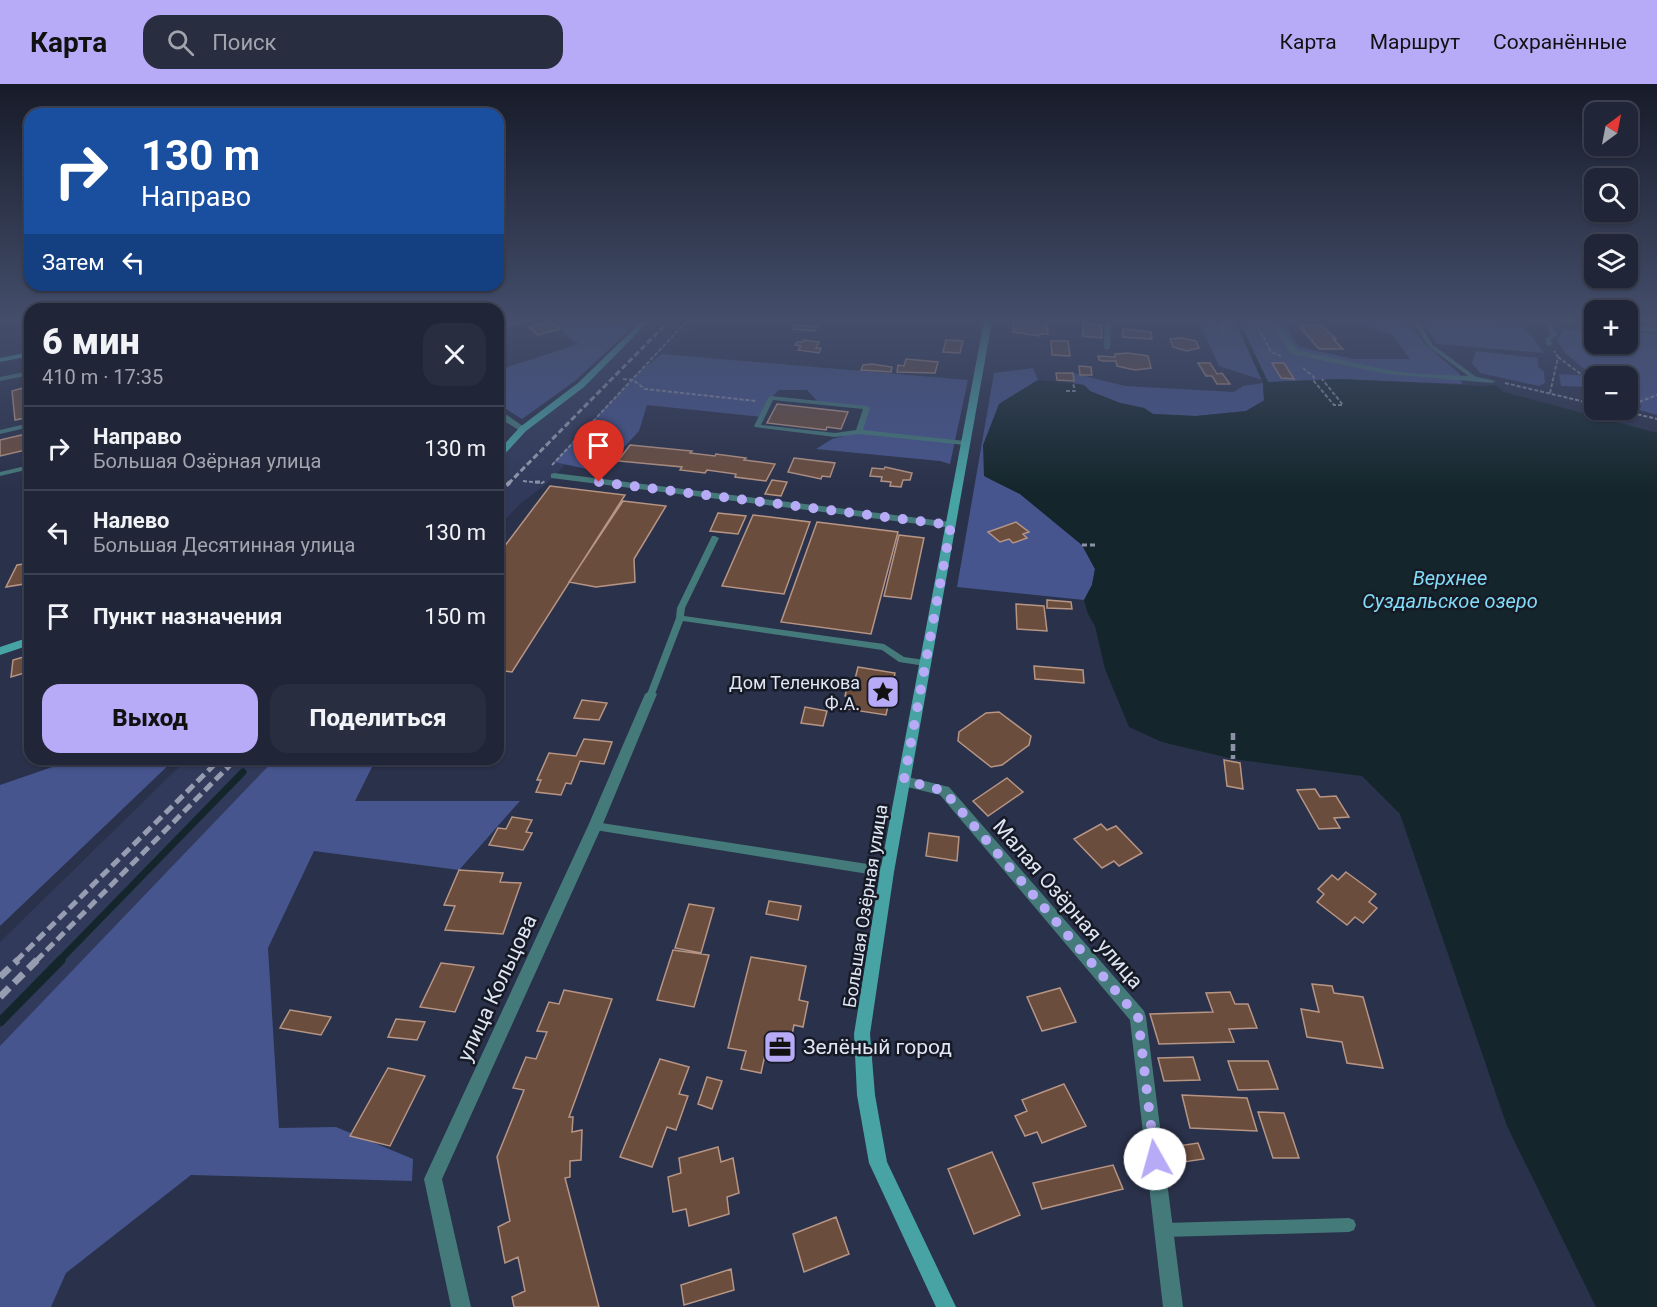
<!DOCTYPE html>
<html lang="ru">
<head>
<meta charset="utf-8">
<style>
  :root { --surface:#202538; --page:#282d40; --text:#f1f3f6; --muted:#a2a5ae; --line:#3d4253; --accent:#b7abf7 }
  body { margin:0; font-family:Roboto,sans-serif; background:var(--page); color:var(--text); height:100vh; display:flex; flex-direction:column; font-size:22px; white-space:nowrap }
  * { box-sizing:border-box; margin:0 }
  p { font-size:20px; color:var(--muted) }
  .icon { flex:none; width:33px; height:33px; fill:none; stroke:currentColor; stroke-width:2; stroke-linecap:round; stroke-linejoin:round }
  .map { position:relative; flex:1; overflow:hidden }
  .side { position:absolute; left:24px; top:219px; width:480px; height:462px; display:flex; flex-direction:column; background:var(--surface); border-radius:18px; box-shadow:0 2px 4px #0004,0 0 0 2px var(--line) }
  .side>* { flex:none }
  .guide { position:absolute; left:24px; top:24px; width:480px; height:183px; border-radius:18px; box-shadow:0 2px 4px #0004,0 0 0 2px var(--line); background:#1a4fa0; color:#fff; overflow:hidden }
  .needle { width:39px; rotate:32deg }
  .fabs { position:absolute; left:1584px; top:18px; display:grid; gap:12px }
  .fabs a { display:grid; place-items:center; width:54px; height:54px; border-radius:12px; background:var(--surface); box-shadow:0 2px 4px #0004,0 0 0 2px var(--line); font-size:30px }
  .pin { position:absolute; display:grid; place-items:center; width:51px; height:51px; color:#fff; margin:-62px -26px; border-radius:50% 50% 50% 0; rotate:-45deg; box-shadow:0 0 6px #0007 }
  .pin .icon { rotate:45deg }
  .me { position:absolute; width:66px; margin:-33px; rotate:353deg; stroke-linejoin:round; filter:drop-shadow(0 0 4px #0008) }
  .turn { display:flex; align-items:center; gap:21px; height:126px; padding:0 18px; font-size:27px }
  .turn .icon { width:78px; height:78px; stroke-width:2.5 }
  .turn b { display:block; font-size:42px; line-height:51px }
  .then { display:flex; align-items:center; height:57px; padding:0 18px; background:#0003; gap:12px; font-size:22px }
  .round { display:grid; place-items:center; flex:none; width:63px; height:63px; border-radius:18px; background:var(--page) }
  .summary { display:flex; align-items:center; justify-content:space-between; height:102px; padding:0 18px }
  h1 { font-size:36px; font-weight:800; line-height:45px }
  .cta { display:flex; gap:12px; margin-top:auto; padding:12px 18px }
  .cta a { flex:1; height:69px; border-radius:18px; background:var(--accent); color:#111; font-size:24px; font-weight:800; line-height:69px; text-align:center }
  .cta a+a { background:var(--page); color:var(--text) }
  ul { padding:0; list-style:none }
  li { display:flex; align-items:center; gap:18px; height:84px; padding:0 18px; border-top:2px solid var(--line) }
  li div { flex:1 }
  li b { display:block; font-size:22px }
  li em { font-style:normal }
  header { display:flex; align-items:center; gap:36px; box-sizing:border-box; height:84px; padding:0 30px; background:var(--accent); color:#111 }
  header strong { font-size:28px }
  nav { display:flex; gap:33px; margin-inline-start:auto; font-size:21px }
  .search { width:420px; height:54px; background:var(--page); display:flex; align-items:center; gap:15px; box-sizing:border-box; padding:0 21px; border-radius:18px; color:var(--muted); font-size:22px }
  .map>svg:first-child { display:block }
</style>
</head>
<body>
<header>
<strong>Карта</strong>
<div class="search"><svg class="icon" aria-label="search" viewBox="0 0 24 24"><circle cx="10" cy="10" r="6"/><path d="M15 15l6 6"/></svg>Поиск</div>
<nav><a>Карта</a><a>Маршрут</a><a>Сохранённые</a></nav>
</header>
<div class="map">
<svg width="1657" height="1223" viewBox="0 0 1657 1223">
  <rect width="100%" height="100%" fill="#2a314a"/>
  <path fill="#313a5a" d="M 648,237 L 696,237 L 603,343 L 546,400 L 520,420 L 498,443 L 498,375 L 526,347 Z
    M 187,675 L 275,675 L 0,962 L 0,858 Z"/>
  <path fill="#46558e" d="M 1198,237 L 1235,237 L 1262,296 L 1219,282 Z
    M 1239,237 L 1294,237 L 1285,243 L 1299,263 L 1354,275 L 1410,275 L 1392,251 L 1350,237 L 1398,237 L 1411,241 L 1426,261 L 1460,290 L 1462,300 L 1339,295 L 1268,298 Z
    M 1423,237 L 1483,237 L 1522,240 L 1544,269 L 1437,260 Z
    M 557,239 L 635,241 L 575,297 L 522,335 L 498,320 L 498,286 L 579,260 L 568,253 Z
    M 1564,245 L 1594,245 L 1594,260 L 1628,260 L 1628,247 L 1657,250 L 1657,331 L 1639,326 L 1641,322 L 1628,309 L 1628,292 L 1594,292 L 1594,303 L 1561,302 L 1559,290 L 1593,292 L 1565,269 L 1557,256 Z
    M 1476,267 L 1538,274 L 1538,282 L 1544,288 L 1545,299 L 1539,302 L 1480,289 L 1472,279 Z
    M 662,270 L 968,296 L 950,380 L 940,377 L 816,365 L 832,355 L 859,348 L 867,324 L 818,318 L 807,306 L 779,306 L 771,314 L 762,333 L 647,321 L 639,347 L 601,388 L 554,378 L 639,288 Z
    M 1033,284 L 1038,296 L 999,320 L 986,393 L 1020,410 L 1082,461 L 1095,485 L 1092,501 L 1084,516 L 957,503 L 994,289 Z
    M 1073,289 L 1125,302 L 1234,308 L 1243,302 L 1263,299 L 1264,316 L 1246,327 L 1196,332 L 1153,330 L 1144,324 L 1120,319 L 1090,307 L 1084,301 L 1073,299 Z
    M 58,675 L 175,675 L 0,842 L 0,701 L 58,681 Z
    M 275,675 L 376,675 L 355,717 L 520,717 L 459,786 L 314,767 L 268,864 L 279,1044 L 336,1043 L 413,1075 L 412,1097 L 191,1091 L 66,1189 L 51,1223 L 0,1223 L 0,962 Z"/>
  <path fill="#14262b" d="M 1235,237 L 1239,237 L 1268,298 L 1339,295 L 1484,302 L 1495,301 L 1504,308 L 1657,349 L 1657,1223 L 1596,1223 L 1507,1042 L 1400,730 L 1362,692 L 1233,675 L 1162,658 L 1129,643 L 1105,585 L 1095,542 L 1088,530 L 1084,516 L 1092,501 L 1095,485 L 1082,461 L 1020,410 L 984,392 L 983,361 L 999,320 L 1038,296 L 1084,301 L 1090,307 L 1120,319 L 1144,324 L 1153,330 L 1196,332 L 1246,327 L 1264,317 L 1263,299 Z"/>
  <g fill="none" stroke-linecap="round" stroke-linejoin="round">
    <path stroke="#14262b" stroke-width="7" d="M 59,877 L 243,688"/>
    <path stroke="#14262b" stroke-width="9" d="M 0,938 L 61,876"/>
  </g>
  <path fill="#6b4d3e" stroke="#b79585" stroke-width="1.5" d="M 498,237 L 520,237 L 522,238 L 502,244 L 498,241 Z
    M 550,237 L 560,245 L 538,251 L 529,243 Z
    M 1013,237 L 1047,238 L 1048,250 L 1039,250 L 1039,252 L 1013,248 Z
    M 1083,239 L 1101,241 L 1102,254 L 1083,252 Z
    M 1302,240 L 1322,242 L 1336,255 L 1333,255 L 1343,265 L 1319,265 L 1299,242 L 1304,242 Z
    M 795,241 L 817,243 L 815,247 L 793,245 Z
    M 1123,245 L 1151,248 L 1152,255 L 1123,253 Z
    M 1181,254 L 1196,257 L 1199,264 L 1187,267 L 1173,263 L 1170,255 Z
    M 804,256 L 819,258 L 816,264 L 821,264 L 819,269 L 798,266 L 801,262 L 795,261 L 797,258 L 803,258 Z
    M 946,256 L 963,257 L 960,269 L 943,268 Z
    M 1051,257 L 1068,257 L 1070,272 L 1052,271 Z
    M 1128,269 L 1148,272 L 1151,284 L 1135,286 L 1117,282 L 1116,277 L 1103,277 L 1099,276 L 1098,272 L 1115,273 L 1115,270 Z
    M 906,275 L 938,278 L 935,289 L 897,288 L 898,281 L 904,282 Z
    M 1198,279 L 1210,279 L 1217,290 L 1222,289 L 1230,300 L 1217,300 L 1212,292 L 1206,292 Z
    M 1272,279 L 1284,279 L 1294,295 L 1281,294 Z
    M 872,280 L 892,283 L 891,288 L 861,286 L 863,281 Z
    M 1079,282 L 1091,283 L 1092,291 L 1080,291 Z
    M 1056,289 L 1073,289 L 1074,297 L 1057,296 Z
    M 30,302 L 30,333 L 15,336 L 12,307 Z
    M 777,320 L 848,328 L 841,345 L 827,343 L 826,346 L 767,339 Z
    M 30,349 L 30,365 L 0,372 L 0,356 Z
    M 630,361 L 692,367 L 690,369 L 715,372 L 716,370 L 746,374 L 744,376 L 775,380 L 766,397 L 735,393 L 736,390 L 707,386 L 705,389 L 680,386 L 682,383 L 618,377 Z
    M 794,374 L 835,379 L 830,393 L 822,392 L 821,395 L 788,388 Z
    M 885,383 L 912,389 L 910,396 L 903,396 L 901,403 L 890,402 L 891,398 L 881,397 L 882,393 L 870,392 L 872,384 L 884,385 Z
    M 772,396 L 787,398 L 781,412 L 765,410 Z
    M 550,402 L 625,411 L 512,588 L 498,586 L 498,471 Z
    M 623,417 L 666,422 L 634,475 L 635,498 L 596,503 L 569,498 Z
    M 718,429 L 746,432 L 738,450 L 710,447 Z
    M 753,431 L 810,438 L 784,510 L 722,502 Z
    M 817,438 L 898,448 L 871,550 L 781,538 Z
    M 1016,438 L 1029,448 L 1023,450 L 1027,454 L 1013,459 L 1009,455 L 1000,458 L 988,448 Z
    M 899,451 L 924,454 L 911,515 L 884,512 Z
    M 30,479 L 30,499 L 6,503 L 17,481 Z
    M 1047,516 L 1071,518 L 1072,525 L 1047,524 Z
    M 1016,520 L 1044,522 L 1047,547 L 1017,545 Z
    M 30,571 L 28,588 L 11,593 L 13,576 Z
    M 1034,582 L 1083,586 L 1084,599 L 1035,595 Z
    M 858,583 L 895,589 L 886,631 L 847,625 L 850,613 L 845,612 L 849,595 L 855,595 Z
    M 582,616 L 607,619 L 599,636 L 574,634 Z
    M 805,623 L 827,627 L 823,642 L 801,639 Z
    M 999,628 L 1031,652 L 1029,661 L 1002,681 L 991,683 L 958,657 L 959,648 L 986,629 Z
    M 584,655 L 612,658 L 604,680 L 580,677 L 571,700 L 566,699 L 561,711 L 536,708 L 541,696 L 537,696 L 549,669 L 576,672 Z
    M 1224,676 L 1240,679 L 1243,705 L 1227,702 Z
    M 1007,694 L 1023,708 L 988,732 L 973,717 Z
    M 1315,705 L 1320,713 L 1336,712 L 1349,733 L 1334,734 L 1340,744 L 1319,745 L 1297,706 Z
    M 512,733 L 532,736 L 526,748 L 532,749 L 523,766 L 489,761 L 498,744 L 506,745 Z
    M 1101,740 L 1107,746 L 1116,742 L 1142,769 L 1119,782 L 1114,777 L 1102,784 L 1074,755 Z
    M 929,749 L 959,753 L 957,777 L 926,772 Z
    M 459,786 L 503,789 L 500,798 L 521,799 L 503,850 L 445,846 L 455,822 L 444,821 Z
    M 1346,788 L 1376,810 L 1369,818 L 1377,824 L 1363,839 L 1355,833 L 1347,841 L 1317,818 L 1324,810 L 1318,805 L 1332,791 L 1338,796 Z
    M 769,817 L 801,822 L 798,836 L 766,830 Z
    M 689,820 L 714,824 L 701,869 L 675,864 Z
    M 673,866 L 709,871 L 694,923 L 657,916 Z
    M 751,873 L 806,882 L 799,916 L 808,918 L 803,943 L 794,941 L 787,975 L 765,971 L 761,989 L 741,985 L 746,967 L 728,964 Z
    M 441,879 L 474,883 L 455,928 L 420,923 Z
    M 1312,900 L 1332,902 L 1334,909 L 1363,913 L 1383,984 L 1347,979 L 1342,958 L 1307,953 L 1301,925 L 1319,928 Z
    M 1060,904 L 1076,938 L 1042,947 L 1027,913 Z
    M 564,906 L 612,915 L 569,1033 L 573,1033 L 572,1048 L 582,1046 L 581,1076 L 570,1077 L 570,1093 L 565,1094 L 599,1223 L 514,1223 L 512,1213 L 525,1207 L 518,1173 L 505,1179 L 498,1143 L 510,1137 L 497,1073 L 524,1006 L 513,1004 L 526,973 L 536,975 L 547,948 L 537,947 L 549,918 L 559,920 Z
    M 1230,908 L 1235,920 L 1248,920 L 1257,944 L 1229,945 L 1234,958 L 1159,960 L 1150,930 L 1213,928 L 1206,909 Z
    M 290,926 L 331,933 L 321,951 L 280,944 Z
    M 396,935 L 425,938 L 417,956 L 388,953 Z
    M 1193,973 L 1200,996 L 1164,997 L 1158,974 Z
    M 660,975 L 689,983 L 679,1010 L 688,1012 L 676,1046 L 667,1043 L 652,1083 L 620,1073 Z
    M 1228,977 L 1268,977 L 1278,1005 L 1238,1006 Z
    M 388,984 L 425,992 L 390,1062 L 350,1052 Z
    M 707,993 L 722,997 L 712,1025 L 698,1020 Z
    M 1064,1000 L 1086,1042 L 1042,1059 L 1037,1048 L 1025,1052 L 1015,1032 L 1027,1027 L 1022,1016 Z
    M 1182,1011 L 1247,1014 L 1257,1047 L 1190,1044 Z
    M 1258,1028 L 1284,1029 L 1299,1074 L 1273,1074 Z
    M 1198,1059 L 1204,1075 L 1177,1079 L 1171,1063 Z
    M 718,1063 L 721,1078 L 733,1074 L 739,1109 L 727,1113 L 729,1130 L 689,1142 L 686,1125 L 673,1128 L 668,1093 L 681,1089 L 679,1074 Z
    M 992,1068 L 1020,1131 L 974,1150 L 948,1085 Z
    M 1113,1081 L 1123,1105 L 1042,1125 L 1033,1099 Z
    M 836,1133 L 849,1170 L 804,1188 L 793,1150 Z
    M 731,1185 L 734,1206 L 684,1221 L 681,1201 Z"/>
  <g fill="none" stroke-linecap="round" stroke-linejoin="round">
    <path stroke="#8c92a6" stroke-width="2" stroke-dasharray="4 2" stroke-linecap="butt" d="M 1255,237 L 1271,268 L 1281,272
      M 1515,237 L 1539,239
      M 1558,273 L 1594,300
      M 1303,284 L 1314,293 L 1313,296 L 1334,321 L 1343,321 L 1322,295
      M 623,295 L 633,296 L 645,305 L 756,317
      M 1505,299 L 1594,320
      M 1066,307 L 1075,307 L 1073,299
      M 1550,309 L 1558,273 L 1554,267
      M 1628,322 L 1657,311
      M 1620,326 L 1657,335
      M 552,381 L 687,237
      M 523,397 L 542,399 L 545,397"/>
    <path stroke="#8c92a6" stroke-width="3" stroke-dasharray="5 3" stroke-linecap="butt" d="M 535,398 L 543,398
      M 1082,461 L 1098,461"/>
    <path stroke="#8c92a6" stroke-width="4.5" stroke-dasharray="7 4" stroke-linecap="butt" d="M 1233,649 L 1233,675"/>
    <path fill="#457a7b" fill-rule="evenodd" d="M 1105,237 L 1111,237 L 1110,264 L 1107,266 L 1104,264 Z
      M 1217,237 L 1223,237 L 1227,250 L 1223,250 Z
      M 1412,237 L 1418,237 L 1433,261 L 1475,292 L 1475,294 L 1471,294 L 1429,263 Z
      M 1549,237 L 1555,237 L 1552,240 L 1557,251 L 1551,256 L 1552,260 L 1549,262 L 1546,260 L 1545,255 L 1551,251 L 1546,240 Z
      M 30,287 L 30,291 L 0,297 L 0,293 Z
      M 771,312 L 867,322 L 870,324 L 863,346 L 965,357 L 968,359 L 965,361 L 859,350 L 835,353 L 755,343 L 754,342 L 768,314 ZM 773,316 L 863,325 L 856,346 L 835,349 L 761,341 Z
      M 30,339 L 30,343 L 0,350 L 0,346 Z
      M 30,381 L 30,385 L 0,392 L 0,388 Z
      M 712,452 L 715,452 L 719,454 L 685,524 L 684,532 L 884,560 L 904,573 L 925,576 L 929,579 L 925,582 L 899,578 L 882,566 L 683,537 L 655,610 L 651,613 L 648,612 L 647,610 L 676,534 L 677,524 Z
      M 595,738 L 887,783 L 891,785 L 892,788 L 891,791 L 887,793 L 595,746 L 591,745 L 590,742 L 591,739 Z
      M 1349,1134 L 1354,1136 L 1356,1141 L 1354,1146 L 1349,1148 L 1164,1153 L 1159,1151 L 1157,1146 L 1159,1141 L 1164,1139 Z"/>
    <path fill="#457a7b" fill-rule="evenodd" d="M 1269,237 L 1276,237 L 1297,266 L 1387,286 L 1418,290 L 1473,292 L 1496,297 L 1492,299 L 1387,290 L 1291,270 Z
      M 1572,237 L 1594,237 L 1594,241 Z
      M 1628,241 L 1657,244 L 1657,248 L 1628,245 Z
      M 498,326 L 501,327 L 527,345 L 520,347 L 498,333 Z
      M 554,389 L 951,438 L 956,441 L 951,444 L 551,394 L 551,390 Z
      M 651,606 L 657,610 L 602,742 L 442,1095 L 471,1223 L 451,1223 L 424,1095 L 588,742 L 645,610 Z
      M 904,692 L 949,703 L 1144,927 L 1146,933 L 1183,1223 L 1163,1223 L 1130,936 L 940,711 L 899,701 L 897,697 L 899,693 Z"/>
    <path fill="#48a3a4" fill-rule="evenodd" d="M 642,237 L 649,237 L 584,303 L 526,347 L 501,374 L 498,375 L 498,367 L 520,343 L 578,299 Z
      M 984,237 L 992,237 L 894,788 L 870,950 L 875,1011 L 887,1078 L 956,1223 L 936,1223 L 869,1079 L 857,1011 L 854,950 L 880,788 Z
      M 30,268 L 30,272 L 0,278 L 0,274 Z
      M 30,553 L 30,561 L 0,571 L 0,563 Z"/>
    <path stroke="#969db0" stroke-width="3" stroke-dasharray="6 3" stroke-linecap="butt" d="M 508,400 L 669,237"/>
    <path stroke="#969db0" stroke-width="4" stroke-dasharray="8 4" stroke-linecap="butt" d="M 498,410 L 510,398"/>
    <path stroke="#969db0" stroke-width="5" stroke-dasharray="10 5" stroke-linecap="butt" d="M 16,877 L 220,675
      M 36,877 L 236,675"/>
    <path stroke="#969db0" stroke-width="7" stroke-dasharray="13 7" stroke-linecap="butt" d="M 0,893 L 18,876
      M 0,913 L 37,876"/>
  </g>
  <linearGradient id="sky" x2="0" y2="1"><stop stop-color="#171b29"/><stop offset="0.58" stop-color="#444e6b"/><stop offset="1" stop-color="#444e6b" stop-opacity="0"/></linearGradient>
  <rect width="1657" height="408" fill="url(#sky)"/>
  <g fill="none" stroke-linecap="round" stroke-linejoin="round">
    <path stroke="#b7abf7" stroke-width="10" stroke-dasharray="0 18" d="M 599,398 L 951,441 L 904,696 L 944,707 L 1138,933 L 1155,1075"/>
  </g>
  <defs>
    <g id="sight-square" transform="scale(1.725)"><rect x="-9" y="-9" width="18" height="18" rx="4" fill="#b7abf7" stroke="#161a25"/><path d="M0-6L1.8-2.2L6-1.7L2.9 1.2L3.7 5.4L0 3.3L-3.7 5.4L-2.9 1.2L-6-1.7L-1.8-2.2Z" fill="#111"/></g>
    <g id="office-square" transform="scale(1.725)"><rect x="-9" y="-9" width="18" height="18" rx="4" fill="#b7abf7" stroke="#161a25"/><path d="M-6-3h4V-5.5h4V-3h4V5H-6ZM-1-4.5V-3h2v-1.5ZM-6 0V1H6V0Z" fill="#111"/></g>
  </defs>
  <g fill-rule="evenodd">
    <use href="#sight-square" x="883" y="608"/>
    <use href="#office-square" x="780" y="963"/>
  </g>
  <g text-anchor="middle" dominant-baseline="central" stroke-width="5" stroke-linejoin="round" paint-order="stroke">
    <g font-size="18" fill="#dfe5f5" stroke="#161a25" text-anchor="end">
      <text x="860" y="598">Дом Теленкова<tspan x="860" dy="21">Ф.А.</tspan></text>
    </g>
    <g font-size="18" fill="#dfe5f5" stroke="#161a25">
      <text transform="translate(865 822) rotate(-81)">Большая Озёрная улица</text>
    </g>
    <g font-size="20" font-style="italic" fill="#82dcf7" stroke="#161a25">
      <text x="1450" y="494">Верхнее<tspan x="1450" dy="23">Суздальское озеро</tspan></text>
    </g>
    <g font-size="21" fill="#dfe5f5" stroke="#161a25">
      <text transform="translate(1068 820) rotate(49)">Малая Озёрная улица</text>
      <text transform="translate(497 904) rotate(-65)">улица Кольцова</text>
    </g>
    <g font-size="21" fill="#dfe5f5" stroke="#161a25" text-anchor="start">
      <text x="803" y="963">Зелёный город</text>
    </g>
  </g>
</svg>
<div class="fabs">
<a><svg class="needle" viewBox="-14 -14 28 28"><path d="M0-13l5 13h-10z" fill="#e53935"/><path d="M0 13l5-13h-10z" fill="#a2a5ae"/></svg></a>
<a><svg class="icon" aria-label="search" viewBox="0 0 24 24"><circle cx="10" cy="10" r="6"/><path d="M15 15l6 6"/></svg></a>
<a><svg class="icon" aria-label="layers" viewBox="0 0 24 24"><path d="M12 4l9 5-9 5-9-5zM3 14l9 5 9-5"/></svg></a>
<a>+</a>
<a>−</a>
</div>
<div class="pin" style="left:599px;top:398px;background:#d93025"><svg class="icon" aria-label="arrive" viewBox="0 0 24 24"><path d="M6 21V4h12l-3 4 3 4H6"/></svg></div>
<svg class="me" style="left:1155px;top:1075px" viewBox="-20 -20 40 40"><circle r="19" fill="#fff"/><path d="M0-13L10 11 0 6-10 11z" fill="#b7abf7"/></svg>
<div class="guide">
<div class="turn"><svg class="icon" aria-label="right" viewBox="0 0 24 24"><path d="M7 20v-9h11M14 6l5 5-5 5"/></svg><div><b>130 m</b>Направо</div></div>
<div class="then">Затем<svg class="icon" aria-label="left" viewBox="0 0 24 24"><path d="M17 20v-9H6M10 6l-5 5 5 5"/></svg></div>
</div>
<section class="side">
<div class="summary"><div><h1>6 мин</h1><p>410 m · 17:35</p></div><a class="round"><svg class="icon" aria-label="close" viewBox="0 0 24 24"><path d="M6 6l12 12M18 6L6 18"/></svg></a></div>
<ul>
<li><svg class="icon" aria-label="right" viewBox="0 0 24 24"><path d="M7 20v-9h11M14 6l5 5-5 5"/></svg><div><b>Направо</b><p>Большая Озёрная улица</p></div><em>130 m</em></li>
<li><svg class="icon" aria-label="left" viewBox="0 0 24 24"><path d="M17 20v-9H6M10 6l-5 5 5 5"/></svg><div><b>Налево</b><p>Большая Десятинная улица</p></div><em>130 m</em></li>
<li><svg class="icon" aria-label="arrive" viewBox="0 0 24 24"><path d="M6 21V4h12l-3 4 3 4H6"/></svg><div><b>Пункт назначения</b></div><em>150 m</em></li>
</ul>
<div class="cta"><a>Выход</a><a>Поделиться</a></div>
</section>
</div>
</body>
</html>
